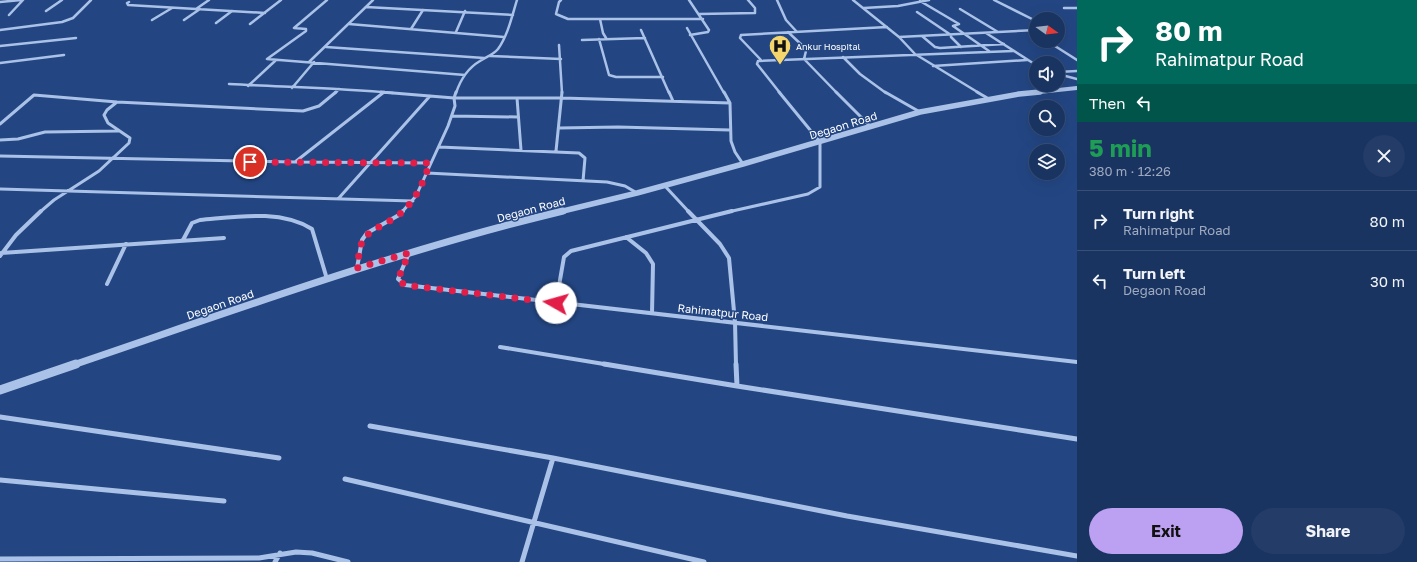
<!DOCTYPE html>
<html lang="en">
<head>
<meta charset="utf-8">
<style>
  :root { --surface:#1a3462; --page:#233c68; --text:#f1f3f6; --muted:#9faabe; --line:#384f77; --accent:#bca0f2 }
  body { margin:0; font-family:"Golos Text",sans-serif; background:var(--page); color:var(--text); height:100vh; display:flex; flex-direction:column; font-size:15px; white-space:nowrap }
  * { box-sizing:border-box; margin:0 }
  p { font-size:13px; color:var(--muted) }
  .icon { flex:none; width:22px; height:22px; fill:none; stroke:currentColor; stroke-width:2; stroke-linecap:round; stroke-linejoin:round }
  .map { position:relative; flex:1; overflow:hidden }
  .side { display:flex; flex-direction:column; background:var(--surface); width:340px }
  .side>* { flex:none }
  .guide { background:#00695c; color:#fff; overflow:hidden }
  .needle { width:26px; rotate:104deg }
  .tools { position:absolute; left:1029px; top:12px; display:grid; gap:8px }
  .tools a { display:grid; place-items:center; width:36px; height:36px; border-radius:50%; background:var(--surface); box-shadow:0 4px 16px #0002,0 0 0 1px var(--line); font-size:20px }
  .pin { position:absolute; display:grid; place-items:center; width:34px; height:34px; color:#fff; margin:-17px; border:2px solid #fff; border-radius:50%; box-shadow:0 1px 4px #0007 }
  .me { position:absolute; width:44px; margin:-22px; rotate:277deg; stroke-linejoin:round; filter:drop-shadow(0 0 3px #0008) }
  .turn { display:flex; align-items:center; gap:14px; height:84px; padding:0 12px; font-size:18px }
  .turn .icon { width:52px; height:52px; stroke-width:2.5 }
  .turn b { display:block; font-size:28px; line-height:34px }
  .then { display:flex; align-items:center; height:38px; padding:0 12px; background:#0003; gap:8px; font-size:15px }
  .round { display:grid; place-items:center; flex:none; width:42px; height:42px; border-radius:21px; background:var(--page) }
  .summary { display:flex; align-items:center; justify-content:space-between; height:68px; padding:0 12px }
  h1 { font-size:24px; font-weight:700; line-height:30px; color:#1e9e55 }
  .button { display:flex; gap:8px; margin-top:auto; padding:8px 12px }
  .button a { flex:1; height:46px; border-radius:24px; background:var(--accent); color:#111; font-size:16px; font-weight:700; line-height:46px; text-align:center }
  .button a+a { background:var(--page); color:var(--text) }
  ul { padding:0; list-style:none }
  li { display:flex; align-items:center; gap:12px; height:60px; padding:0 12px; border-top:1px solid var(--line) }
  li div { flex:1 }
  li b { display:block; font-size:15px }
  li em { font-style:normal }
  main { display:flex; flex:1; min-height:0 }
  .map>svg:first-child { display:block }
</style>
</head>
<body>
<main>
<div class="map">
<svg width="1077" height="562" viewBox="0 0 1077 562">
  <rect width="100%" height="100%" fill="#234683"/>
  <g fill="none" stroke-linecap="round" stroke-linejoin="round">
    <path stroke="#abc2e8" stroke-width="2.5" d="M 327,0 L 294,28 L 306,29 L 306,31 L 267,59 L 465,75
      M 561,0 L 559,2 L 556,14 L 568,19 L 703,19
      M 689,0 L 709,30 L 708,32 L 690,35
      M 777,0 L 786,20 L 797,32
      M 853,0 L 899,37 L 915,54 L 979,93
      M 994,0 L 1036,21
      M 920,1 L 959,24 L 953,26 L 989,51
      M 0,2 L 21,0
      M 129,2 L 127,3 L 128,5 L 265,13
      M 366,7 L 513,15
      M 864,8 L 898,6 L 929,0
      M 1064,8 L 1077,8
      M 196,9 L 209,0
      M 960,9 L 998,32
      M 46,11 L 62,0
      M 917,12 L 951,35 L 951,37 L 961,47
      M 699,14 L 755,13 L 755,8 L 748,0
      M 9,15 L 23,0
      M 600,19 L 603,33 L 606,38
      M 152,20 L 172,8
      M 184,20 L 200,9
      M 216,23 L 232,11
      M 250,24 L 281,0
      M 349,24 L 504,37
      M 687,28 L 724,93
      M 411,29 L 423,10
      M 0,30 L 62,22 L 73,18 L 91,0
      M 641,30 L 669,93
      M 456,32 L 465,11
      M 788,32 L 805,48 L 806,51 L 804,59 L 837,93
      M 986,33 L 1036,65
      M 922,36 L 935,47 L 940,48 L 1004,44
      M 899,37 L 1036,30
      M 599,39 L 609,75 L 616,77 L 663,77
      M 582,40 L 645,38
      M 1047,41 L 1077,60
      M 559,45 L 562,93
      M 0,46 L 76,38
      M 326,47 L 484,58
      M 490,56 L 561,59
      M 843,57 L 860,74 L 886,93
      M 761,60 L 740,38 L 741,35 L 887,27
      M 309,62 L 373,0
      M 0,63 L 64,55
      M 933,66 L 1027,60
      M 1058,72 L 1077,71
      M 1058,74 L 1077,79
      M 229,84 C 284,87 338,88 393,93
      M 248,86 L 275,61
      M 292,88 L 314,62
      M 335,93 L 339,89
      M 456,93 C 460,81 468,68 480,61 C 486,57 493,55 498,49 C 508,35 512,16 517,0
      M 780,93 L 757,64 L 758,61 L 1013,51"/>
    <path stroke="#abc2e8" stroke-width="3" d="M 381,92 L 454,98 L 562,98 L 730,103
      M 669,92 L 673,101
      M 724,92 L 730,103 L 731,141 L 735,152 L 743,164
      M 836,92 L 871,127
      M 885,92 L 920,112
      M 977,92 L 989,99
      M 517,98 L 521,150
      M 452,116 L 518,117
      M 0,124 L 34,95 L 117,102 L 303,111 L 319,106 L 336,92
      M 559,128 L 618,127 L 730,130
      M 0,140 L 18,139 L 45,132 L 118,131
      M 439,147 L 579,153 L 585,158 L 583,181
      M 556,151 L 562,92
      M 0,156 L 295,162 L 384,92
      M 295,162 L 430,163
      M 427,173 L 607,182 L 625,186 L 637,193
      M 664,185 L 689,212
      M 0,189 L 413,201
      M 338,199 L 430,96
      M 40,212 L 54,200 L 99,171 L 129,143 L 130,138 L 108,123 L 104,115 L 107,110 L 117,102
      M 402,212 L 416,196 L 448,126 L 455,106 L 454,98 L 456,92
      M 728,212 L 808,194 L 820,187 L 820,142 L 779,92"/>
    <path stroke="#abc2e8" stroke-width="4" d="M 688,211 L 720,244 L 729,258 L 735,322 L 736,365
      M 626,237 L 646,253 L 653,264 L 652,313
      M 183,240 L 192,223 L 200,220 C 236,217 280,209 312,229 L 327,279
      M 1,253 L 224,238
      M 409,253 L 398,279 L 405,285 L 1077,362
      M 0,256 L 16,235 L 41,211
      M 357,268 L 362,240 L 367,233 L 399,215 L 403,211
      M 107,284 L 126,244
      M 556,303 L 564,257 L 571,251 L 732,211
      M 500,347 L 610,365"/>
    <path stroke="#abc2e8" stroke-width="5" d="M 604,364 L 737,386
      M 736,364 L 737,386 L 1077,439
      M 0,417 L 279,458
      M 370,426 L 553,458 L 522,562
      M 553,458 L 847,516 L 1077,556
      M 345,479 L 704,562
      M 0,480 L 224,501
      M 0,559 L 259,558 L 296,552 L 312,553 L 348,562
      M 275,562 L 280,553"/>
    <path stroke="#abc2e8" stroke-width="4" d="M 1030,93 L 1077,88"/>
    <path stroke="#abc2e8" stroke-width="5.5" d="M 559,212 L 637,193 L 743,164 L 920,112 L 1019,94 L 1040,92"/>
    <path stroke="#abc2e8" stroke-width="7" d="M 73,365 C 235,310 397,251 563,211"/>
    <path stroke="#abc2e8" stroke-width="9" d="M 0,390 L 76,364"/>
  </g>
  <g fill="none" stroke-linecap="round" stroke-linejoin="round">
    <path stroke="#e11d48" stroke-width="7" stroke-dasharray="0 12.6" d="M 250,162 L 430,163 C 423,182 417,199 401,213 C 397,217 391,220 386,223 C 360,237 361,239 357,268 L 409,253 L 398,279 L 399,281 L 405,285 L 556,303"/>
  </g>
  <defs>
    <g id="hospital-pin" transform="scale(1.15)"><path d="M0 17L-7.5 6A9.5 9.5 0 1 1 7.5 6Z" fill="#f4d66d" stroke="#234683"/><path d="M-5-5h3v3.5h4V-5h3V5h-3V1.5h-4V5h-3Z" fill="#111"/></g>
  </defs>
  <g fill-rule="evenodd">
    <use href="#hospital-pin" x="780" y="46"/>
  </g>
  <g text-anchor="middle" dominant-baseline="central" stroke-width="3" stroke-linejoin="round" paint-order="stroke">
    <g font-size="9" fill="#fff" stroke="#234683" text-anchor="start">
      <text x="796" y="46">Ankur Hospital</text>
    </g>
    <g font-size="11" fill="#fff" stroke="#234683">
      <text transform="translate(843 125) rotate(-17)">Degaon Road</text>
      <text transform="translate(531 209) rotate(-15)">Degaon Road</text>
      <text transform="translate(220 304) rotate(-19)">Degaon Road</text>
      <text transform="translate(723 312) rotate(6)">Rahimatpur Road</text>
    </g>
  </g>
</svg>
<div class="tools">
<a><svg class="needle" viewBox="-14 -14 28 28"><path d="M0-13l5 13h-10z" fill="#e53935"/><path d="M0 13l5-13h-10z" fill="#9faabe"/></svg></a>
<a><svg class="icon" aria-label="sound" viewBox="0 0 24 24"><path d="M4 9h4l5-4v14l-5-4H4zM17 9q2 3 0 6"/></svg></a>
<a><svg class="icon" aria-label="search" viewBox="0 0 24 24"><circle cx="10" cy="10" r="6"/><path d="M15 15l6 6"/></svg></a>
<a><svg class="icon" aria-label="layers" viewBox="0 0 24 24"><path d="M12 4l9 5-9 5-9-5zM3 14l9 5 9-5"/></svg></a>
</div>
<div class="pin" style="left:250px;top:162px;background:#d93025"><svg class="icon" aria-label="arrive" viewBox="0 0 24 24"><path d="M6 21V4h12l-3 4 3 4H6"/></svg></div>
<svg class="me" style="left:556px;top:303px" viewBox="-20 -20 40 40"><circle r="19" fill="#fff"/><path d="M0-13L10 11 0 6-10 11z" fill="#e11d48"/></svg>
</div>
<section class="side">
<div class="guide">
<div class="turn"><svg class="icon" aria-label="right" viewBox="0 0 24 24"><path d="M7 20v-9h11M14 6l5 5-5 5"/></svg><div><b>80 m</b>Rahimatpur Road</div></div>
<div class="then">Then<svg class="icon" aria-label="left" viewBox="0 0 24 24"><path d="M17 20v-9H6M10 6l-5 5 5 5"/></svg></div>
</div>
<div class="summary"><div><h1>5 min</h1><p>380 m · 12:26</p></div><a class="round"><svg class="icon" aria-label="close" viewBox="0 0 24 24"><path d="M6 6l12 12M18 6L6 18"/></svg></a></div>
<ul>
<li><svg class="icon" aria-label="right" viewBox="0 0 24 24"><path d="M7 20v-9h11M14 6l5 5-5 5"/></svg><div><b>Turn right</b><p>Rahimatpur Road</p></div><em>80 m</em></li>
<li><svg class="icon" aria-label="left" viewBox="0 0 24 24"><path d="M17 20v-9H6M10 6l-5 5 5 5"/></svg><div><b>Turn left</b><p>Degaon Road</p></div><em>30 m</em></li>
</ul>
<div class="button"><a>Exit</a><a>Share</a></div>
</section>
</main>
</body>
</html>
